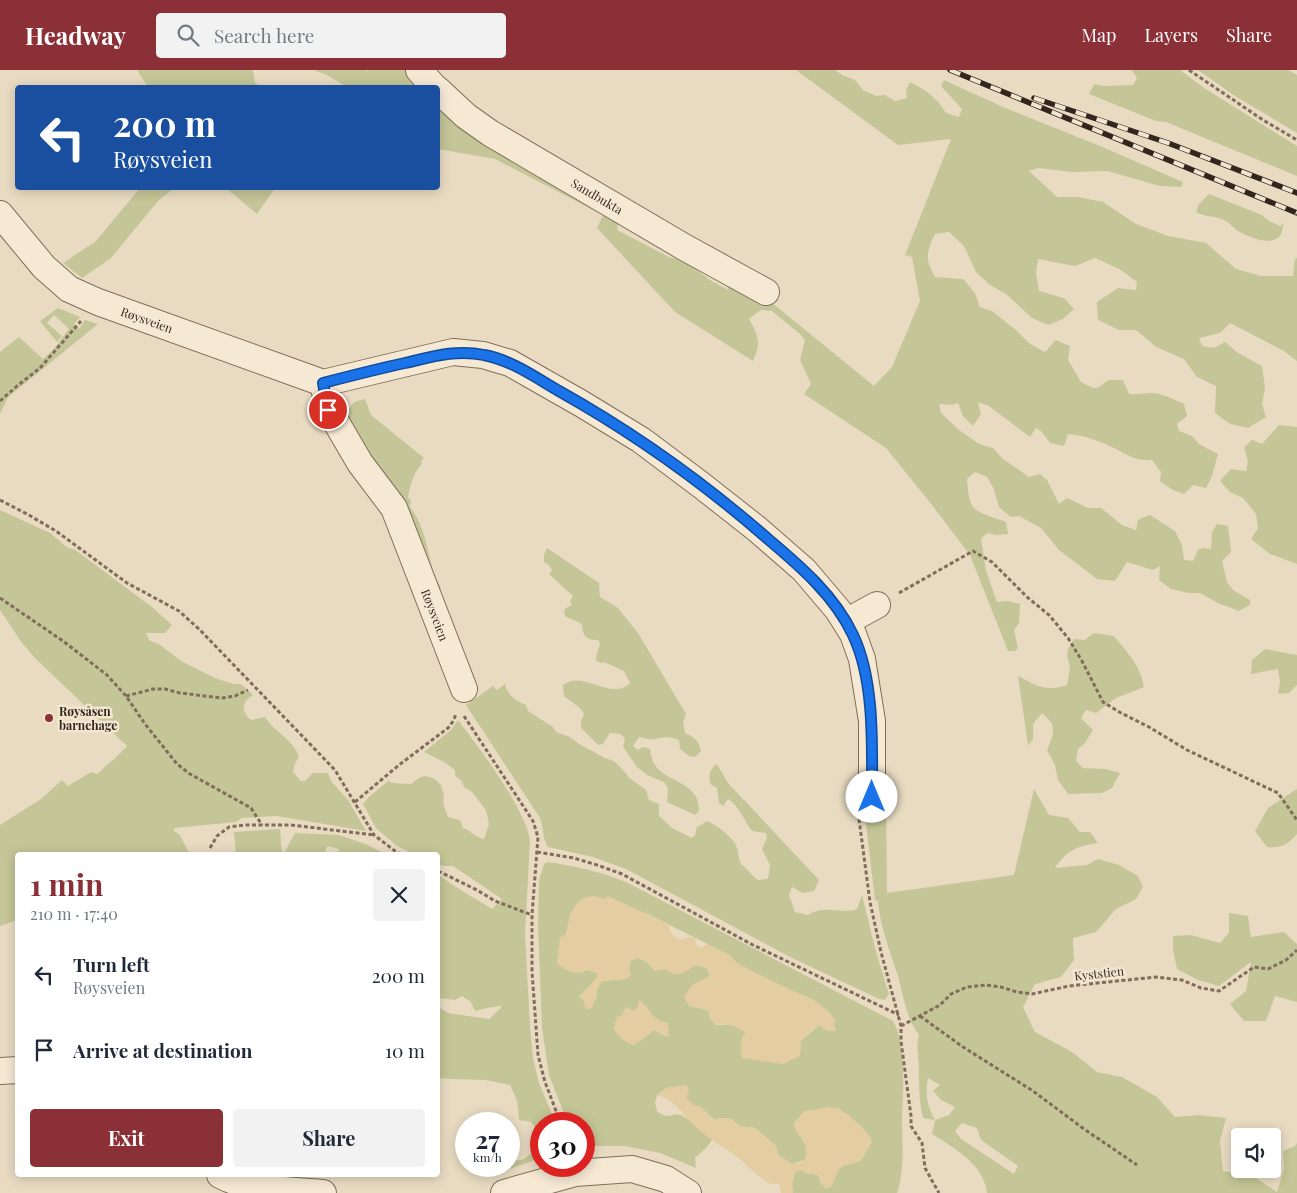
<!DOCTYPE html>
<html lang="en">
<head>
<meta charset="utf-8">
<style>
  :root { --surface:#fff; --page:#f2f2f3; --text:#1f2937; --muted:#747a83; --accent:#8b3037 }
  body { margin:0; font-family:"Playfair Display",serif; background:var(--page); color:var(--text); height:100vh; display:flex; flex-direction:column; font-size:19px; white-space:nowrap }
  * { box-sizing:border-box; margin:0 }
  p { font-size:16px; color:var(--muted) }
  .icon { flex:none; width:28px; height:28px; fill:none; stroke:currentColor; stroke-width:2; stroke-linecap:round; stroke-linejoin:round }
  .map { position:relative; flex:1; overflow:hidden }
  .panel { position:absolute; left:15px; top:782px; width:425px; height:325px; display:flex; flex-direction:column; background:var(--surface); border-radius:5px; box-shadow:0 2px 12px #0003 }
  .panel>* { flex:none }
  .guide { position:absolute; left:15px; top:15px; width:425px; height:105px; border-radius:5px; box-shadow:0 2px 12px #0003; background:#1a4fa0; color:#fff; overflow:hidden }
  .buttons { position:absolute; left:1231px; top:1058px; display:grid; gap:10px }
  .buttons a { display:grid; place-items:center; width:50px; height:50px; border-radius:5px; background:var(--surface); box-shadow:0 2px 12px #0003; font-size:25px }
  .speed { position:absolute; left:455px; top:1042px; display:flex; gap:10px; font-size:25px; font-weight:700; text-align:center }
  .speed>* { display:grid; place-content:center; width:65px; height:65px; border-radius:50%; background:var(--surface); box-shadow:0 2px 12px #0003; line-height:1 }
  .speed small { font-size:12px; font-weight:400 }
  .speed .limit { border:8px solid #d22; background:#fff; color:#111 }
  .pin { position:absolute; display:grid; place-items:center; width:42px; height:42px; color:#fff; margin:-21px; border:2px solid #fff; border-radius:50%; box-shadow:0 1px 5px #0007 }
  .me { position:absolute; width:55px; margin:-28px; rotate:0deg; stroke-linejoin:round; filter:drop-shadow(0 0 4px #0008) }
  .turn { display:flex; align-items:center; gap:18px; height:105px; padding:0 15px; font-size:22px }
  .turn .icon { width:65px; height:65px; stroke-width:2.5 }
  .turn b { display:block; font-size:35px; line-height:42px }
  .round { display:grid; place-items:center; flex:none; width:52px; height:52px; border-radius:5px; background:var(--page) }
  .head { display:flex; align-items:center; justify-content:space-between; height:85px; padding:0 15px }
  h1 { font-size:30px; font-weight:700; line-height:38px; color:var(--accent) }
  .button { display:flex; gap:10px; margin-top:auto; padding:10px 15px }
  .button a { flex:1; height:58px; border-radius:5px; background:var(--accent); color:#fff; font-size:20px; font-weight:700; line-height:58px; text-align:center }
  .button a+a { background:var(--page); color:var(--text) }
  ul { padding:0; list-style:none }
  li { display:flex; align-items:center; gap:15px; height:75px; padding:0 15px }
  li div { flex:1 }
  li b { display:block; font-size:19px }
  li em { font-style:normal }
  header { display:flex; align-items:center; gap:30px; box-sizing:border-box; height:70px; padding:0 25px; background:var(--accent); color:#fff }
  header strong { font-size:24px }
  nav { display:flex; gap:28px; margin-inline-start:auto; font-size:18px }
  .search { width:350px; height:45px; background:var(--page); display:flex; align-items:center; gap:12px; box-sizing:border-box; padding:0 18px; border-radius:5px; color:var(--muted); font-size:19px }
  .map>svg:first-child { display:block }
</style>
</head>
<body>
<header>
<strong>Headway</strong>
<div class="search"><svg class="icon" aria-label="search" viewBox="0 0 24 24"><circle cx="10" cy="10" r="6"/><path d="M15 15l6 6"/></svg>Search here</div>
<nav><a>Map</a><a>Layers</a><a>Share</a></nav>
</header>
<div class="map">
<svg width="1297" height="1123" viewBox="0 0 1297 1123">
  <rect width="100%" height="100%" fill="#e9dbc2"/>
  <path fill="#c4c697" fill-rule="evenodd" d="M 137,0 L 253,0 L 255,13 L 264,17 L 148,17 Z
    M 314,0 L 366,0 L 367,1 L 369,0 L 406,0 L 422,17 L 347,17 L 327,5 Z
    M 796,0 L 835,0 L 842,5 L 855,10 L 863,20 L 876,26 L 885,25 L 895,31 L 907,28 L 906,20 L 910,12 C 926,20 937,28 946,43 L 959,47 L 962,39 L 941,16 L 944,10 L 1003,37 L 1100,76 L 1183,112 L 1181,117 L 1160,116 L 1107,101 L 1072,102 L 1038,98 L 1029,101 L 1057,127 L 1078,127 L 1103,132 L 1136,154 L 1168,166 L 1206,173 L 1236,199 L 1261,206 L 1293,206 L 1295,189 L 1297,188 L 1297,291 L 1284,281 L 1230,253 L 1220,263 L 1199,268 L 1202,276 L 1214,278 L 1225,272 L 1238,283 L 1262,296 L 1265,318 L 1262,334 L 1266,347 L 1248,358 L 1230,354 L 1215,343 L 1216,316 L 1197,307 L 1184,289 L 1156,277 L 1136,260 L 1119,260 L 1098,250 L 1097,232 L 1118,218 L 1136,220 L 1137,212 L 1121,200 L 1095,188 L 1075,196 L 1038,189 L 1036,203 L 1039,221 L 1064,228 L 1074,239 L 1063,249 L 1048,255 L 1032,248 L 1006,224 L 990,215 L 976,202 L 964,176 L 949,162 L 935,164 C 926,182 925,190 935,207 L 963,209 L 975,223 L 980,237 L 992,241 L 1016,260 L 1030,274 L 1045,282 L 1056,270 L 1070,276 L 1068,290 L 1081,312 L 1093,318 L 1098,318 L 1108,310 L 1123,310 L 1129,324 C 1137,325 1142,323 1150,323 C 1162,323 1173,329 1184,334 L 1187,346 L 1177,354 L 1179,361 L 1192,366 L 1199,374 L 1218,384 L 1212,406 L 1206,418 L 1193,415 L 1184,424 L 1173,420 L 1160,411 L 1161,402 L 1152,390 C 1137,391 1129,386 1116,379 C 1102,372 1084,365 1068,364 L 1064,376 L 1050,373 L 1041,361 L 1036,358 L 1030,367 L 989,336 L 978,332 L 981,344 L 973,356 L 963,346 L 958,333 L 952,335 L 939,334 L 941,343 L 959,360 L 979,374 L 993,378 L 1002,388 L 1029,407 L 1040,404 L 1047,410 L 1059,434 L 1067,428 L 1088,438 L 1101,438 L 1122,455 L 1136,460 L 1138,450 L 1150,445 L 1175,461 L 1182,475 L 1184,490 L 1193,491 L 1198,480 L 1203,478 L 1211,479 L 1212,462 L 1217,454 L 1228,456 L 1231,482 L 1222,491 L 1227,512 L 1233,520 L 1250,530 L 1250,535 L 1239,541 L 1218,533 L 1200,523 L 1188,523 L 1171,519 L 1159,510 L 1160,496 L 1153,500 L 1127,492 L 1115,511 L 1097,509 L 1059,480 L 1041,458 L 1019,446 L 1011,447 L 999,437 L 993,417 L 987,407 L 975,402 L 967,409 C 968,417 968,430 973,437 C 980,445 997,448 1006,452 L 1008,464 L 996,465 L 988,463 L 981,468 L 986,501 L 997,532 L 1008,531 L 1020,534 L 1019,553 L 1014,560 L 1018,579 L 1014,581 L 1008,581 L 970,485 L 932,435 L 886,378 L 804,324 L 811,314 L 800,290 L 805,270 L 800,264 L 772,241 L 761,240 L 749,249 C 759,266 761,274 753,291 L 675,242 L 597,158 L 603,145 L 495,89 L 438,79 L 438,32 L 618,154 L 617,160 L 669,187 L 683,190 L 710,210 L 728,220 L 728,213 L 760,223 L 874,316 L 892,297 L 920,231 L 912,187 L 905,185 L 951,69 L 898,75 Z
    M 1132,0 L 1180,0 L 1204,18 L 1297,76 L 1297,106 L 1166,52 L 1156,51 L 1089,24 L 1094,14 L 1103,16 L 1133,15 L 1137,8 Z
    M 1198,0 L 1288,0 L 1297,5 L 1297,63 L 1235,26 Z
    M 140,118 L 174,118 L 158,131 L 111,188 L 82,208 L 63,193 L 96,171 Z
    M 226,118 L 275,118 L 257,144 Z
    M 1209,124 L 1262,145 L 1269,151 L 1280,156 L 1284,153 C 1283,156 1282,161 1281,164 C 1274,178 1248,167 1238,161 C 1234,158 1230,154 1226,151 C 1216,145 1206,148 1196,142 L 1199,134 Z
    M 58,238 L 80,247 L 74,254 L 79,259 L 85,250 L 98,254 L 8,327 L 0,344 L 0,282 L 19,267 L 43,289 L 53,280 L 69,259 L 54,245 L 47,253 L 62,266 L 57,272 L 40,251 Z
    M 365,329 L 371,345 L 424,388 L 421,392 L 422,394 C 414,401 410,416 408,427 L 411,431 L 410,437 C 419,448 425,466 428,480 C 431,493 433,506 441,517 L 439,520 L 369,387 L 348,350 L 349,339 L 354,332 Z
    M 1279,355 L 1297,357 L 1297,494 L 1270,484 L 1251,469 L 1258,458 L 1256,444 L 1243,428 L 1230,422 L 1220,411 L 1231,399 L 1246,401 L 1248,392 L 1244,377 L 1252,370 L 1262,374 Z
    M 0,440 L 50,463 L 68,478 L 74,479 L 152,537 L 172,555 L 165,563 L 146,563 L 149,570 L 160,575 L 183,592 L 215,608 L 233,614 L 241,614 L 253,625 C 241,632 241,642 251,650 L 265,647 C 274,662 294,670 299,687 L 295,693 L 293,702 L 301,711 L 305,711 L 313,703 L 328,703 L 331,711 L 348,730 L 366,761 L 277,746 L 242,748 L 236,752 L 175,758 L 173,760 L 180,765 L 190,785 L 18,785 L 17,850 L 0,856 L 0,755 L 41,729 L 62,710 L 68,716 L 91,702 L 97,704 L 115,688 L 127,676 L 35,588 L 22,573 L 0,540 Z
    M 547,478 L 599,513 L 600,527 L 618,538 L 638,563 L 686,644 L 683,652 L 685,663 C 694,667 699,671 701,681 L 695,687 L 689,686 L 680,679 L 679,670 C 670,666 665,667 655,669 C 650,670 644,668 639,667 L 633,676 L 638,680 L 643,677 L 650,679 C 651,687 653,695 659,700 C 675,714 700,715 699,741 L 695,745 L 667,732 L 668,718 L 664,712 L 647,705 L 637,697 L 623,677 L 625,668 L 620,664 L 610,663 L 603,674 L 598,675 L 581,658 L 581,651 L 584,644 L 580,638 L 564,626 L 563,615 C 583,599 611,632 630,613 L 624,601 L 604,592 L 601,593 L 596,591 C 596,584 599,579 600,573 L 598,570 C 587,571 582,565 582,554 L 565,546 L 564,541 L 566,538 L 572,535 L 570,531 L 573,526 L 549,504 L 552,500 L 548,494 L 544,492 L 544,485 Z
    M 1094,563 L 1114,566 C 1127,582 1141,596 1144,617 L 1116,628 L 1096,643 L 1086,640 L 1081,648 L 1093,660 L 1085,673 L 1078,679 L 1076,691 L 1083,698 L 1105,699 L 1120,703 L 1112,718 L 1102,723 L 1068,724 L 1058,710 L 1055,695 L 1047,680 L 1053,665 L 1052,653 L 1042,643 L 1033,654 L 1033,670 L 1028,675 L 1018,606 C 1037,616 1045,622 1067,615 L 1070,598 L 1067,585 L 1068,579 L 1074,569 L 1085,570 Z
    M 1265,579 L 1297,585 L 1297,615 L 1289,623 L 1278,624 L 1280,612 L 1278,599 L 1251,604 L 1252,590 Z
    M 505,614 C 507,625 516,631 526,635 L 528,641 L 553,657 L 556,662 L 570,667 L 579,674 L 605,688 L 614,691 L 627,704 L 628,707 L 646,720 L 649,730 L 659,734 L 659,746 L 672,758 L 692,768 L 695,765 L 697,757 L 707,751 C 716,755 734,767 737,778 C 739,783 738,788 741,794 C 748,799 751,805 758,810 L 768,809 L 770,795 L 762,779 L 767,768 L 766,763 L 752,761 C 744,751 738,734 728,729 L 723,736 L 719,733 L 717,718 L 710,714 C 709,705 709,699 717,694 L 728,713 L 819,810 L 814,821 L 803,823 L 792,817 L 789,825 L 795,842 L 808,845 C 827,834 840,845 857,839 L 862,825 L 876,882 L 889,924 L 885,930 L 879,929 L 790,887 L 626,799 L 593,787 L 548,777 C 542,769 544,758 540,748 L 466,635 L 493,616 L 497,620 Z
    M 458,650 C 478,676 528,742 530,772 L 525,864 L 530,956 L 533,988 L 539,1013 L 556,1054 L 541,1054 L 541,1088 L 501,1102 L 509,1096 L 512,1090 C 530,1093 536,1077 539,1062 L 531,1052 L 519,1050 L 517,1030 L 510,1015 L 485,1010 L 450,1009 L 438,1008 L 438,805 C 446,809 453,816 461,820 C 471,827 482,832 492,839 L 502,829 L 453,796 L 443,796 L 438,794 L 438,785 L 416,785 L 397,776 L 376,758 L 363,734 L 369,727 L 388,711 C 396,715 402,713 411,714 L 420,707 L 426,706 L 435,709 L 441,715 L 444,726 L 443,733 L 448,747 L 460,750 L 463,758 C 472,761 476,768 484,769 L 489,754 L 486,740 L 472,722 L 464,717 L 461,710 L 455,706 L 455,700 L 444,692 L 424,682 L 451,660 ZM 462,926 L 471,932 L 475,941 L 487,938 L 501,936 L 501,938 L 489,949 L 448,943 L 439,937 L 438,928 L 455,930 Z
    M 1034,719 L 1049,745 L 1068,748 L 1080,762 L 1090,762 L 1098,773 C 1077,776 1067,780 1055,798 L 1087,795 L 1098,789 L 1119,795 L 1138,806 L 1143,817 L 1136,829 L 1116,839 L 1096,862 L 1073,868 L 1074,890 L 1061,907 L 1035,914 L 1023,937 L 1035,962 L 1072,982 L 1097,1002 L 1122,1007 L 1157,1027 L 1175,1047 L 1198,1045 L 1226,1048 L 1220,1071 L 1223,1101 L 1253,1106 L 1277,1122 L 1284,1099 L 1283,1081 L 1295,1076 L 1297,1073 L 1297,1123 L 987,1123 C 984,1094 954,1078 932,1064 L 935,1050 L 923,1048 C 919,1031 919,1015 919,997 C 918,985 916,976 919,965 C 907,950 903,925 898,906 C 890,881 880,857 878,831 L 875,830 L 864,737 L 886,736 L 887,823 L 1014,805 ZM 928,1008 L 940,1015 L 933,1021 L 941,1030 L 955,1037 L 949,1045 L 935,1050 C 927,1036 925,1024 928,1008 ZM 962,1053 L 977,1058 L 981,1070 L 1018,1096 L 1014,1104 L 961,1069 L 955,1061 Z
    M 1297,719 L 1297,764 C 1287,775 1282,778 1267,777 L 1255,761 L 1268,738 Z
    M 280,759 L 282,783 L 236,785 L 234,762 Z
    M 295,763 L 339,765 L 366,774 L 387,785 L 338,785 L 339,779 L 327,776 L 324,785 L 283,785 Z
    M 547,792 C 576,796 599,801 626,812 L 893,951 C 907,975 903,1022 902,1050 C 902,1074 905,1100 897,1123 L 793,1123 L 792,1113 L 795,1102 L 802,1100 L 806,1103 L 818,1105 L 822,1115 L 835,1107 L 838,1099 L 842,1096 L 863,1058 L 847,1044 L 805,1041 L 794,1053 C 797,1070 810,1067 805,1090 L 792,1094 L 778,1085 L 776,1076 L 755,1058 L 740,1056 L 731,1049 L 721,1048 L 714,1050 L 701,1037 L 693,1035 L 686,1028 L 687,1015 L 667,1018 L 657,1025 L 655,1033 L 657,1041 C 670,1052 673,1040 683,1046 C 692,1051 703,1063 712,1070 L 707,1077 L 695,1088 L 696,1098 L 660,1083 L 624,1076 L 584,1076 L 584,1054 L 568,1054 L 549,1005 L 542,958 L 538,855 L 539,810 L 544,794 ZM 594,826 L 648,844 L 731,886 C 740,904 797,920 816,932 C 824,938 830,952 836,961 L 826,960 L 819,955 L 801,971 L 799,978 L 783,994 C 763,990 755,964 736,957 C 730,954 723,955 716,955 L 708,940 L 689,936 L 710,906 L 707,898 L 696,895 L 680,904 L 674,904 L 664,899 L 655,901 L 647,892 L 638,888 L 630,891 L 629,900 L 619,910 L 609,909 L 601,912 L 597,919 L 596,929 L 585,939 C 585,933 585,929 579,927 C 586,918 593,915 598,905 L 597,903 L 587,900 C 577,906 565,900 557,893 L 563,867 L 566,864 L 571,842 ZM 646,936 L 651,945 L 660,951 L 667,967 L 654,960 L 634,975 C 626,973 617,965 614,958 L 617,947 L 634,942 L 638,937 Z
    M 1229,843 L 1248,846 L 1251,867 L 1284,862 L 1297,874 L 1297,932 L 1275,926 L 1266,951 L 1244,951 L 1230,934 L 1246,921 L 1251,892 L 1219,916 L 1198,910 L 1177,899 L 1173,880 L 1173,866 L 1191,865 L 1220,873 L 1229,863 Z"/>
  <path fill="#e3cda1" d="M 594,826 L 605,829 L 608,826 L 668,854 L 672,865 L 681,870 L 689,867 L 695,868 L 696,874 L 702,878 L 707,874 L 731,886 L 734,891 L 746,898 L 818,933 L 830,943 L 836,951 L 834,954 L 836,961 L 826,960 L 819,955 L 812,960 L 801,971 L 800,986 L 783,994 L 742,988 C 740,978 740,970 745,962 C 740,959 735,956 729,955 C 716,953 711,957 708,940 L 689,936 L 684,927 L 692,915 L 710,906 L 707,898 L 696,895 L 680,904 L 674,904 L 664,899 L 655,901 L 647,892 L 638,888 L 630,891 L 629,900 L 631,906 C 622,912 612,909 601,912 C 596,920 596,929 592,938 L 585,939 C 585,933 585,929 579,927 C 586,918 593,915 598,905 L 597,903 L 587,900 C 577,906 565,900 557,893 L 560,867 L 566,864 C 570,847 572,827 594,826 Z
    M 641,931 C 652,941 651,950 668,953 L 669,967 L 654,960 L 634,975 C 625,973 617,965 614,957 L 617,947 L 622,945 L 626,937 L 634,941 L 638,937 L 638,932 Z
    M 687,1015 L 689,1022 L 686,1028 L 693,1035 L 701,1037 L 713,1050 L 721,1048 L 731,1049 L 740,1056 L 755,1058 L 776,1076 L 778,1085 L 792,1094 L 800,1093 L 805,1090 C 810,1067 797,1070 794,1053 L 805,1041 L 828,1037 L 840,1039 L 863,1058 L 870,1067 L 872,1072 L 861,1091 C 838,1098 841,1093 832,1116 L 825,1119 L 818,1105 L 806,1103 L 801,1100 L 795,1102 L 792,1113 L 793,1123 L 781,1123 L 779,1114 C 774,1114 771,1114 767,1112 C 756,1105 747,1095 737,1087 C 724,1077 708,1069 696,1057 C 684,1046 673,1028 657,1025 L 667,1018 Z"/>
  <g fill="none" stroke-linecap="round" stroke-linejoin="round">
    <g stroke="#816d5b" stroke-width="28">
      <g id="street">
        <path d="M 419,0 L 435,18"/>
        <path id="s1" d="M 438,20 L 466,46 L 490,63 L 684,177 L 766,222"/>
        <path id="s2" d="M 0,144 L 44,197 L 69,219 L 98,232 L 323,313 L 453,282 L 483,285 L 510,293 L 582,334 L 641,370 L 701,415 L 757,459 L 804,500 L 838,540 L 853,564 L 862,589 L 872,651 L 872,727"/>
        <path id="s3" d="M 323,313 L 329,340 L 360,393 L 394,438 L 464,619"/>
        <path d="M 846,552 L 877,535"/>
        <path d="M 0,1001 L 18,1000"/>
        <path d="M 220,1105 C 250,1121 289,1120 323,1123"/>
        <path d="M 504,1123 L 575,1103 L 632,1099 L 666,1109 L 688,1123"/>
      </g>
    </g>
    <path stroke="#816d5b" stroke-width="3" stroke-dasharray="4 2.5" stroke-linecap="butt" d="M 1189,0 L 1263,50 L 1297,70
      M 0,331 L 17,316 L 40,298 L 81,251
      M 0,430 L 27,444 L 56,461 L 127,513 L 179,541 L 200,560 L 335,700 L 374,765 L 395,781 L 403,785
      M 899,523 L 973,481 L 992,492 L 1027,527 L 1049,545 L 1068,568 L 1082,591 L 1103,632 L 1121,643 L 1149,657 L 1187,680 L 1278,723 L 1297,750
      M 0,528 L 63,571 L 107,605 L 126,626 L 145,654 L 177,694 L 190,704 L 251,738 L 262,755
      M 126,626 L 153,619 L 165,619 L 180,623 L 222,628 L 235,626 L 248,620
      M 464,646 L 533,751 L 538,767 L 532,845 L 532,901 L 538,985 L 545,1012 L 561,1054
      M 355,732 L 399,695 L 448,658 L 454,650 L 456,643
      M 859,749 L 870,832 L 881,882 L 901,956 L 901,971 L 911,1046 L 911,1056 L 922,1073 L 925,1098 L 939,1123
      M 210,778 L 217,766 L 229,757 L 246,755 L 291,755 L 374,765
      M 537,782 L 574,788 L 597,795 L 622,804 L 753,875 L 899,945
      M 438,801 L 477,820 L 495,831 L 532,845
      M 920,946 L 963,977 L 1033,1021 L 1084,1059 L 1137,1095
      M 901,956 L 940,935 L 951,924 L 967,917 L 986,915 L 1001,917 L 1017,922 L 1032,924 L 1069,916 L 1156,907 L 1182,910 L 1201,918 L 1219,921 L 1254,897 L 1268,899 L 1286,890 L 1297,880"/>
    <use href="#street" stroke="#f5e9d4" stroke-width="26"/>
    <g stroke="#33261e" stroke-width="5.5">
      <path id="rail" d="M 950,0 L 1297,143
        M 1034,28 L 1168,73 L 1297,123"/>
    </g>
    <use href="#rail" stroke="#f2e6d1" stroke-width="4" stroke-dasharray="11" stroke-linecap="butt"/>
  </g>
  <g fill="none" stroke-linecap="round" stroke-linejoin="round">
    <g stroke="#114b97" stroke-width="12">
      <path id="route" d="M 328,340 L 323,313 C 350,306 377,299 405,293 C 431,287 456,279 484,285 C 511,290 535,307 559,321 C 634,363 704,413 768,469 C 800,496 835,526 853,565 C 875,611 872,677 872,727"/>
    </g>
    <use href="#route" stroke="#1a73e8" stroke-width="9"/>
  </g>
  <circle fill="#8b3037" stroke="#f2e6d1" stroke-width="2" cx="49" cy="648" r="5"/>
  <g text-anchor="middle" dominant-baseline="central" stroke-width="5" stroke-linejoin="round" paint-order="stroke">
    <g font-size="12" fill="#33261e" stroke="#f2e6d1">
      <text stroke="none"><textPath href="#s1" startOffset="192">Sandbukta</textPath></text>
      <text stroke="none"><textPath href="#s2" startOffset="186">Røysveien</textPath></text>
      <text stroke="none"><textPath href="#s3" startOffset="260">Røysveien</textPath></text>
      <text transform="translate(1099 903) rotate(-6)">Kyststien</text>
    </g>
    <g font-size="12" font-weight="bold" fill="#33261e" stroke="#f2e6d1" text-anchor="start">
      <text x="59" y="641">Røysåsen<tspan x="59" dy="14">barnehage</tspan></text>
    </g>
  </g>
</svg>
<div class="buttons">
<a><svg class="icon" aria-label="sound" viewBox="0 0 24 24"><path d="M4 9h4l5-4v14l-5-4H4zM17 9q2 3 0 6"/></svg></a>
</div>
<div class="speed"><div>27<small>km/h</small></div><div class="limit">30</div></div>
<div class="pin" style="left:328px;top:340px;background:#d93025"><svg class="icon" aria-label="arrive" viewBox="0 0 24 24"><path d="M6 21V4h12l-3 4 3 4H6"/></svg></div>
<svg class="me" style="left:872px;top:727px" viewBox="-20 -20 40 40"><circle r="19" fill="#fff"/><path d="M0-13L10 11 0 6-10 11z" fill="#1a73e8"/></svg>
<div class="guide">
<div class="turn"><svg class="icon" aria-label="left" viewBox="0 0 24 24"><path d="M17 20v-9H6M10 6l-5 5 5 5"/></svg><div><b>200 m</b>Røysveien</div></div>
</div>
<section class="panel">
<div class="head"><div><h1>1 min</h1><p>210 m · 17:40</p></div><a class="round"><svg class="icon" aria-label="close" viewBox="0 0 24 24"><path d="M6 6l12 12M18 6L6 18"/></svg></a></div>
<ul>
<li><svg class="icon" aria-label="left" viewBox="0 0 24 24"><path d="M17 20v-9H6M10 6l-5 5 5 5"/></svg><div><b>Turn left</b><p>Røysveien</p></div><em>200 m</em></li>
<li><svg class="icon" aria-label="arrive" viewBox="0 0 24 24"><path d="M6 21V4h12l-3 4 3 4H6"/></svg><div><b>Arrive at destination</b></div><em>10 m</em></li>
</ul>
<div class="button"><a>Exit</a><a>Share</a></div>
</section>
</div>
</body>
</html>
